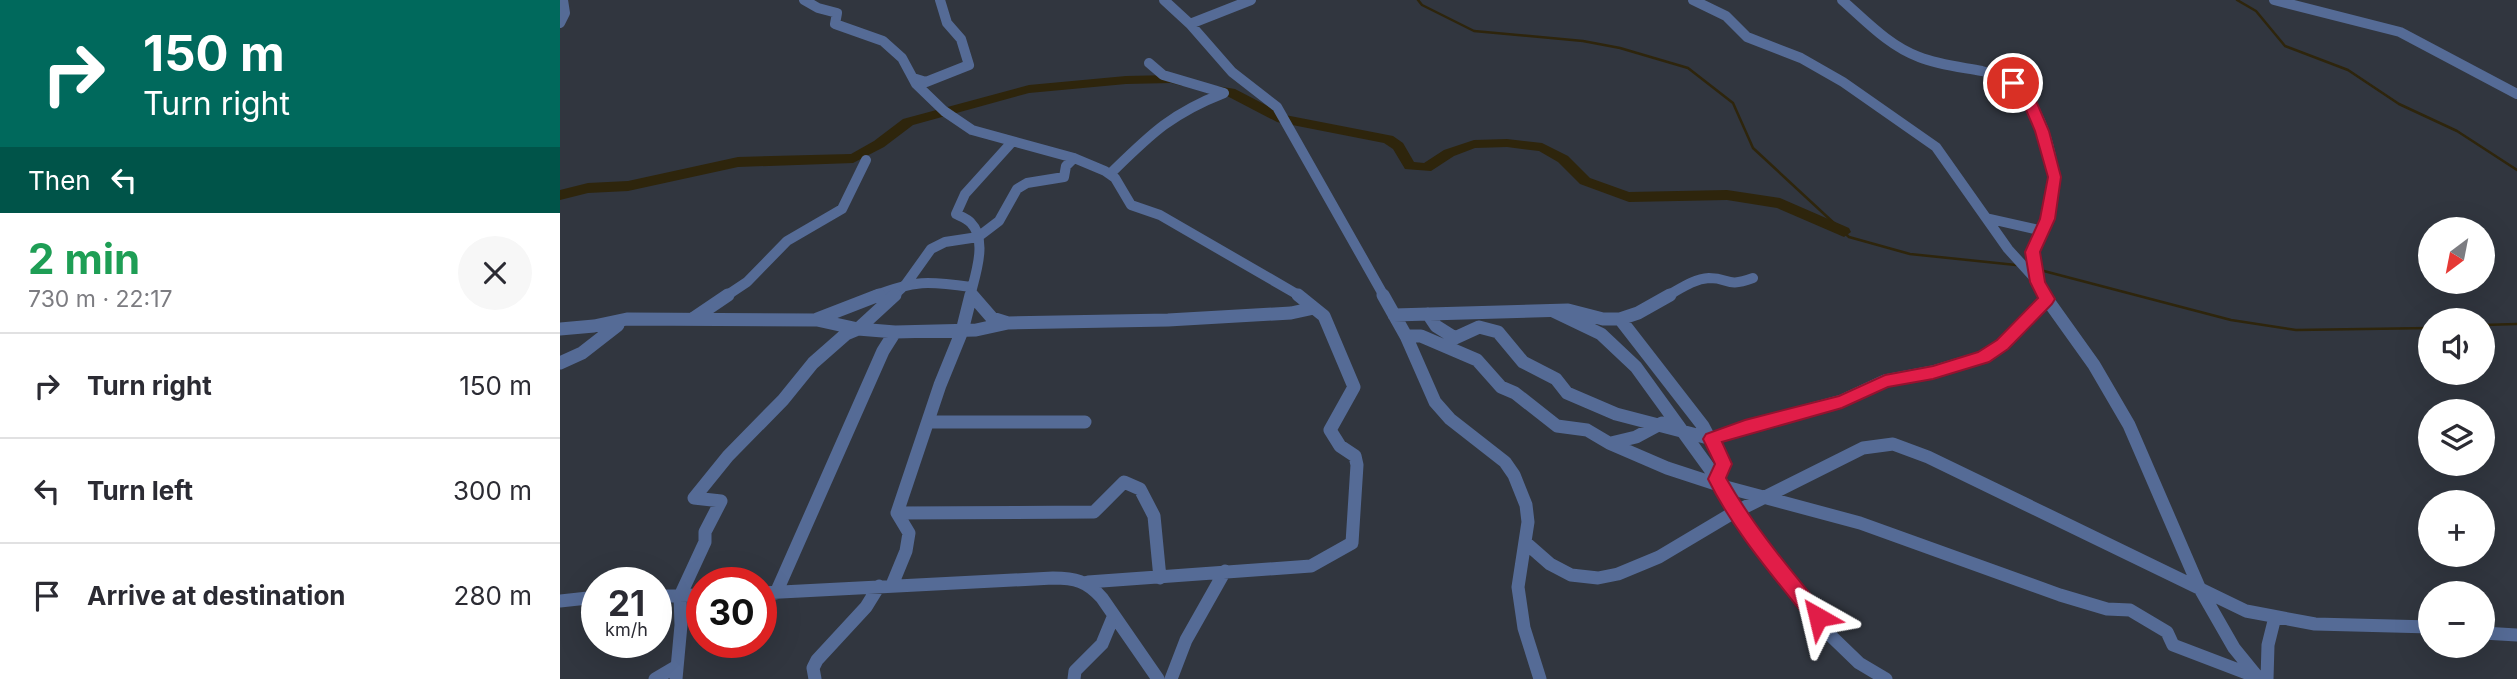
<!DOCTYPE html>
<html lang="en">
<head>
<meta charset="utf-8">
<style>
  :root { --surface:#fff; --page:#f7f7f7; --text:#2b2b33; --muted:#7c7c81; --line:#e1e1e2 }
  body { margin:0; font-family:Inter,sans-serif; background:var(--page); color:var(--text); height:100vh; display:flex; flex-direction:column; font-size:26px; white-space:nowrap }
  * { box-sizing:border-box; margin:0 }
  p { font-size:23px; color:var(--muted) }
  .icon { flex:none; width:38px; height:38px; fill:none; stroke:currentColor; stroke-width:2; stroke-linecap:round; stroke-linejoin:round }
  .map { position:relative; flex:1; overflow:hidden }
  .sheet { display:flex; flex-direction:column; background:var(--surface); width:560px }
  .sheet>* { flex:none }
  .guide { background:#00695c; color:#fff; overflow:hidden }
  .needle { width:46px; rotate:212deg }
  .tools { position:absolute; left:1858px; top:217px; display:grid; gap:14px }
  .tools a { display:grid; place-items:center; width:77px; height:77px; border-radius:50%; background:var(--surface); box-shadow:0 7px 28px #0002; font-size:35px }
  .speed { position:absolute; left:21px; top:567px; display:flex; gap:14px; font-size:35px; font-weight:700; text-align:center }
  .speed>* { display:grid; place-content:center; width:91px; height:91px; border-radius:50%; background:var(--surface); box-shadow:0 7px 28px #0002; line-height:1 }
  .speed small { font-size:18px; font-weight:400 }
  .speed .limit { border:10px solid #d22; background:#fff; color:#111 }
  .pin { position:absolute; display:grid; place-items:center; width:60px; height:60px; color:#fff; margin:-30px; border:4px solid #fff; border-radius:50%; box-shadow:0 2px 7px #0007 }
  .me { position:absolute; width:77px; margin:-38px; rotate:323deg; stroke-linejoin:round; filter:drop-shadow(0 0 5px #0008) }
  .turn { display:flex; align-items:center; gap:24px; height:147px; padding:0 28px; font-size:32px }
  .turn .icon { width:91px; height:91px; stroke-width:2.5 }
  .turn b { display:block; font-size:49px; line-height:60px }
  .then { display:flex; align-items:center; height:66px; padding:0 28px; background:#0003; gap:14px; font-size:26px }
  .round { display:grid; place-items:center; flex:none; width:74px; height:74px; border-radius:37px; background:var(--page) }
  .overview { display:flex; align-items:center; justify-content:space-between; height:119px; padding:0 28px }
  h1 { font-size:42px; font-weight:700; line-height:52px; color:#1e9e55 }
  ul { padding:0; list-style:none }
  li { display:flex; align-items:center; gap:21px; height:105px; padding:0 28px; border-top:2px solid var(--line) }
  li div { flex:1 }
  li b { display:block; font-size:26px }
  li em { font-style:normal }
  main { display:flex; flex:1; min-height:0 }
  .map>svg:first-child { display:block }
</style>
</head>
<body>
<main>
<section class="sheet">
<div class="guide">
<div class="turn"><svg class="icon" aria-label="right" viewBox="0 0 24 24"><path d="M7 20v-9h11M14 6l5 5-5 5"/></svg><div><b>150 m</b>Turn right</div></div>
<div class="then">Then<svg class="icon" aria-label="left" viewBox="0 0 24 24"><path d="M17 20v-9H6M10 6l-5 5 5 5"/></svg></div>
</div>
<div class="overview"><div><h1>2 min</h1><p>730 m · 22:17</p></div><a class="round"><svg class="icon" aria-label="close" viewBox="0 0 24 24"><path d="M6 6l12 12M18 6L6 18"/></svg></a></div>
<ul>
<li><svg class="icon" aria-label="right" viewBox="0 0 24 24"><path d="M7 20v-9h11M14 6l5 5-5 5"/></svg><div><b>Turn right</b></div><em>150 m</em></li>
<li><svg class="icon" aria-label="left" viewBox="0 0 24 24"><path d="M17 20v-9H6M10 6l-5 5 5 5"/></svg><div><b>Turn left</b></div><em>300 m</em></li>
<li><svg class="icon" aria-label="arrive" viewBox="0 0 24 24"><path d="M6 21V4h12l-3 4 3 4H6"/></svg><div><b>Arrive at destination</b></div><em>280 m</em></li>
</ul>
</section>
<div class="map">
<svg width="1957" height="679" viewBox="0 0 1957 679">
  <rect width="100%" height="100%" fill="#31363f"/>
  <g fill="none" stroke-linecap="round" stroke-linejoin="round">
    <path stroke="#2e250c" stroke-width="2.5" d="M 858,0 L 862,5 L 914,31 L 1023,41 L 1060,48 L 1128,68 L 1173,103 L 1193,148 L 1289,237 L 1350,254 L 1456,265
      M 1677,0 L 1696,11 L 1725,46 L 1788,70 L 1839,104 L 1897,131 L 1957,170
      M 1480,270 L 1671,320 L 1736,330 L 1871,328
      M 1923,325 L 1957,324"/>
    <path fill="#2e250c" fill-rule="evenodd" d="M 611,75 L 628,82 L 622,86 L 611,83 L 566,84 L 469,93 L 353,125 L 324,147 L 293,163 L 178,167 L 68,191 L 28,193 L 0,200 L 0,190 L 28,183 L 68,181 L 178,157 L 291,154 L 314,141 L 343,119 L 469,85 L 566,76 Z
      M 650,85 L 675,89 L 725,115 L 833,136 L 843,143 L 854,162 L 864,163 L 884,150 L 914,140 L 947,139 L 982,143 L 1008,156 L 1030,178 L 1069,192 L 1167,190 L 1220,198 L 1289,228 L 1291,232 L 1284,237 L 1217,208 L 1167,200 L 1069,202 L 1020,184 L 998,162 L 979,151 L 947,147 L 915,148 L 894,156 L 871,171 L 845,169 L 833,149 L 824,143 L 717,122 L 667,96 L 645,92 L 645,86 Z"/>
    <path stroke="#556b96" stroke-width="10" d="M 244,0 L 258,8 L 277,13 L 275,24 L 323,41 L 342,58 L 356,84 L 384,111 L 412,130 L 514,158 L 545,171 L 555,178 L 571,205 L 600,215 L 740,296
      M 604,0 L 630,24 L 672,72 L 717,107 L 824,296
      M 1133,0 L 1166,16 L 1187,37 L 1241,58 L 1283,82 L 1376,147 L 1448,249 L 1477,281
      M 1282,0 C 1306,21 1329,46 1359,57 C 1379,65 1401,67 1422,71 C 1472,83 1487,127 1494,173 C 1501,224 1455,241 1485,296
      M 1714,0 L 1840,32 L 1957,94
      M 0,23 L 5,13 L 3,0
      M 630,24 L 691,0
      M 353,78 L 366,82 L 409,65 L 401,39 L 387,23 L 380,0
      M 550,174 C 590,135 610,114 664,93 L 603,75 L 589,63
      M 1426,218 L 1483,231
      M 411,293 L 414,296
      M 166,296 L 187,282 L 227,241 L 282,209 L 306,160
      M 314,296 C 355,280 368,281 411,287
      M 333,296 L 346,284 L 371,249 L 385,242 L 418,237 L 439,221 L 457,189 L 467,183 L 504,177 L 506,166 L 514,158
      M 410,296 C 415,276 428,240 411,223 C 408,219 400,216 396,214 L 405,194 L 452,142
      M 1107,296 C 1120,289 1133,279 1149,278 C 1171,278 1165,288 1193,278"/>
    <path stroke="#556b96" stroke-width="13" d="M 412,295 L 432,318 L 448,323 L 608,320 L 731,313 L 754,308
      M 823,295 L 846,336 L 875,402 L 890,419 L 945,462 L 954,475 L 966,505 L 968,522 L 958,587 L 964,628 L 980,679
      M 1484,295 L 1534,365 L 1569,425 L 1639,587 L 1674,648 L 1696,675
      M 993,311 L 1041,334 L 1076,367 L 1157,479 L 1201,547 L 1232,583 L 1270,635 L 1299,663 L 1326,679
      M 868,314 L 876,326 L 895,338 L 919,327 L 938,332 L 963,362 L 996,379 L 1007,393 L 1056,414 L 1152,439 L 1185,427 L 1282,401 L 1325,381 L 1373,372 L 1423,357 L 1442,345 L 1487,299
      M 834,315 L 1008,310 L 1043,319 L 1060,319 L 1078,313 L 1110,295
      M 134,318 L 168,295
      M 257,319 L 319,295
      M 1060,319 L 1143,426 L 1163,464 L 1157,479
      M 0,329 L 34,326 L 67,319 L 257,320 L 298,329 L 335,332 L 416,330 L 448,323
      M 846,336 L 861,336 L 917,360 L 941,387 L 955,393 L 997,426 L 1027,430 L 1049,443 L 1107,468 L 1162,486 L 1300,523 L 1500,595 L 1547,609 L 1570,610 L 1607,632 L 1613,645 L 1697,677
      M 0,363 L 22,353 L 58,325
      M 368,422 L 525,422
      M 1051,443 L 1076,437 L 1102,423
      M 337,513 L 534,512 L 564,482 L 580,489 L 594,516 L 600,578
      M 966,543 L 990,564 L 1011,575 L 1038,578 L 1058,574 L 1099,557 L 1173,513 L 1303,448 L 1333,444 L 1368,457 L 1686,611 L 1755,624 L 1871,627
      M 528,582 L 751,566 L 792,543 L 797,465 L 795,456 L 780,446 L 770,430 L 794,387 L 764,316 L 738,295
      M 332,585 L 346,551 L 349,533 L 337,513 L 380,385 L 402,331 L 411,295
      M 201,593 L 493,578 C 515,578 527,581 542,598 L 598,679
      M 216,593 L 323,351 L 335,332
      M 96,596 L 142,595
      M 0,601 L 37,597
      M 1923,633 L 1957,635
      M 95,679 L 117,666
      M 116,679 L 121,625 L 120,596 L 145,542 L 145,532 L 161,501 L 134,498 L 168,456 L 223,400 L 253,363 L 286,334 L 298,329 L 335,295
      M 255,679 L 253,668 L 257,660 L 306,607 L 319,586
      M 514,679 L 515,671 L 542,644 L 554,615
      M 611,679 L 626,640 L 665,571
      M 1707,679 L 1708,645 L 1714,621"/>
  </g>
  <path fill="#e11d48" stroke="#92132f" stroke-width="2" d="M 1453,79 L 1474,96 L 1489,131 L 1501,177 L 1495,219 L 1480,252 L 1485,282 L 1495,299 L 1492,304 L 1448,349 L 1429,362 L 1373,379 L 1328,387 L 1282,408 L 1162,442 L 1172,464 L 1166,478 C 1194,527 1229,568 1264,611 L 1267,617 L 1264,624 L 1258,626 L 1251,624 C 1214,577 1174,532 1148,479 L 1155,464 L 1143,439 L 1146,434 L 1185,420 L 1279,396 L 1325,375 L 1373,366 L 1418,352 L 1437,340 L 1478,298 L 1470,282 L 1465,252 L 1480,219 L 1488,177 L 1475,131 L 1461,98 L 1447,83 Z"/>
</svg>
<div class="tools">
<a><svg class="needle" viewBox="-14 -14 28 28"><path d="M0-13l5 13h-10z" fill="#e53935"/><path d="M0 13l5-13h-10z" fill="#7c7c81"/></svg></a>
<a><svg class="icon" aria-label="sound" viewBox="0 0 24 24"><path d="M4 9h4l5-4v14l-5-4H4zM17 9q2 3 0 6"/></svg></a>
<a><svg class="icon" aria-label="layers" viewBox="0 0 24 24"><path d="M12 4l9 5-9 5-9-5zM3 14l9 5 9-5"/></svg></a>
<a>+</a>
<a>−</a>
</div>
<div class="speed"><div>21<small>km/h</small></div><div class="limit">30</div></div>
<div class="pin" style="left:1453px;top:83px;background:#d93025"><svg class="icon" aria-label="arrive" viewBox="0 0 24 24"><path d="M6 21V4h12l-3 4 3 4H6"/></svg></div>
<svg class="me" style="left:1258px;top:617px" viewBox="-20 -20 40 40"><path d="M0-17L14 15 0 8-14 15z" fill="#e11d48" stroke="#fff" stroke-width="4"/></svg>
</div>
</main>
</body>
</html>
